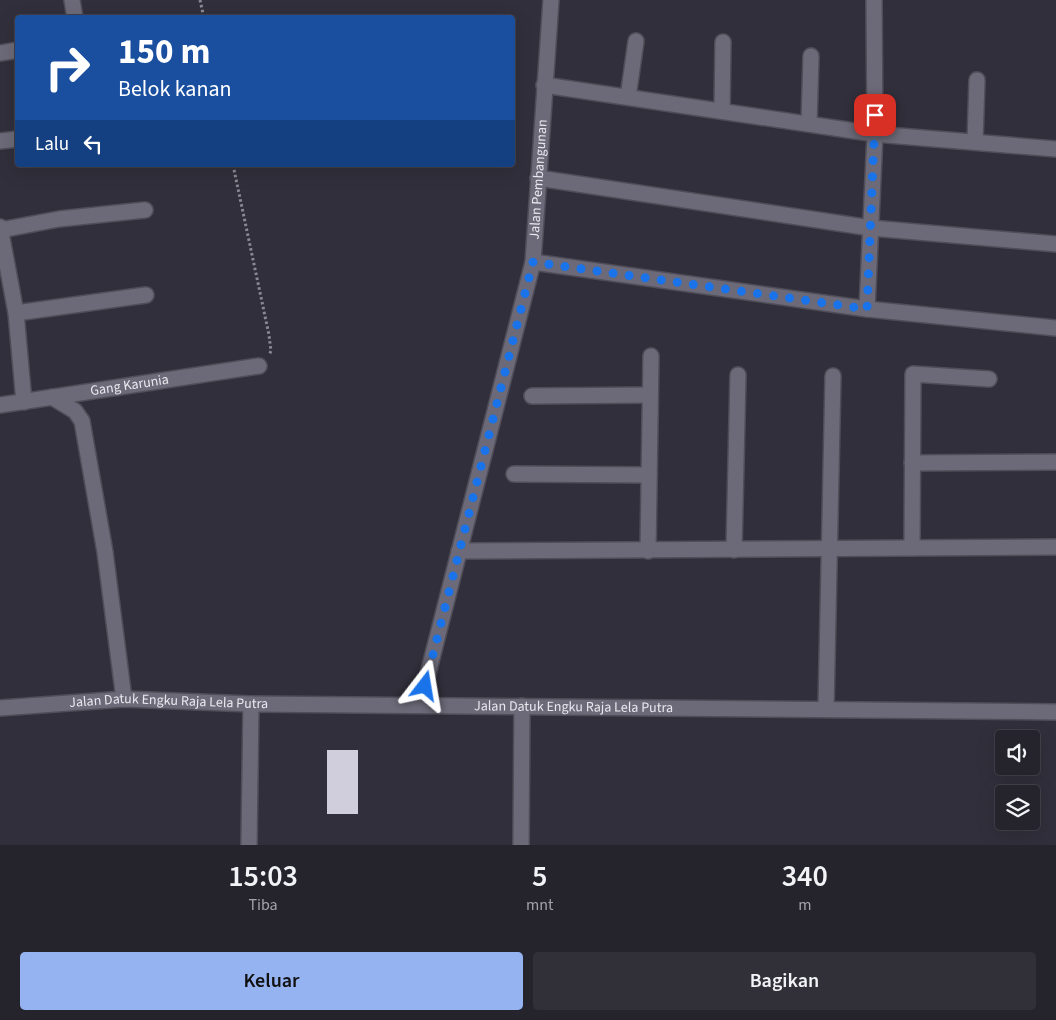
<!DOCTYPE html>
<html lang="id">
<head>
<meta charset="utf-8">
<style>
  :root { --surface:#25232c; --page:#312f38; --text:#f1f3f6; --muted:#a3a4a9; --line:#424048; --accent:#95b2f1 }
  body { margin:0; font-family:"Source Sans 3",sans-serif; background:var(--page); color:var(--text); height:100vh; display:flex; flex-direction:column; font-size:19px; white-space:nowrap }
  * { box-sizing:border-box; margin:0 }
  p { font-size:16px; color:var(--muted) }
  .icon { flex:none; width:28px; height:28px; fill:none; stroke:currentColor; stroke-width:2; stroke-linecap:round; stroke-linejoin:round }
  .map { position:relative; height:845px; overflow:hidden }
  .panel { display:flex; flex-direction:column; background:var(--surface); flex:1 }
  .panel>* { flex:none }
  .banner { position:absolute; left:15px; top:15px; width:500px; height:152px; border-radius:5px; box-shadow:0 5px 20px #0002,0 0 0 1px var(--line); background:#1a4fa0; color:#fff; overflow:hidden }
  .buttons { position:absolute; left:995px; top:730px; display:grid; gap:10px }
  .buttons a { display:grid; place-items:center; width:45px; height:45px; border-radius:5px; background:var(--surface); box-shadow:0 5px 20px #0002,0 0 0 1px var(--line); font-size:25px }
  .pin { position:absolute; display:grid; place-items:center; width:42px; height:42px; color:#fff; margin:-21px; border-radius:10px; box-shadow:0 2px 8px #0006 }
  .me { position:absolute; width:55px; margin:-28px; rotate:14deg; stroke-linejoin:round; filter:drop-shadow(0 0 4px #0008) }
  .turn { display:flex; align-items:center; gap:18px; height:105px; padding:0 20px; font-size:22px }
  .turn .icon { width:65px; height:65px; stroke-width:2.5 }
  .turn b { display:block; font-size:35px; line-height:42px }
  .then { display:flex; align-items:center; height:48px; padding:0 20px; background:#0003; gap:10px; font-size:19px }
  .eta { display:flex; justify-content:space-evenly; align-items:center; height:85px; text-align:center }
  .eta b { font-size:30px; font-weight:600; line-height:35px }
  .button { display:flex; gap:10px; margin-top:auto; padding:10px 20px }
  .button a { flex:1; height:58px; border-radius:5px; background:var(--accent); color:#111; font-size:20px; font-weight:600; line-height:58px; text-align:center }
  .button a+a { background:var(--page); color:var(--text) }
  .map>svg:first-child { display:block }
</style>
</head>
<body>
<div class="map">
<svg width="1056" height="845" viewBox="0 0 1056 845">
  <rect width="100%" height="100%" fill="#312f3b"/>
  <path fill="#d0cedd" d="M 327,750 L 358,750 L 358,814 L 327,814 Z"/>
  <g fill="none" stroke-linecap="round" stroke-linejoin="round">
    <g stroke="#4f4d57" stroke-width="18">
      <g id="minor">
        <path d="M 72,0 L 75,18"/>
        <path d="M 0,53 L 18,50"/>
        <path d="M 544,85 L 875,134 L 1056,149"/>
        <path d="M 628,97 L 636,41"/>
        <path d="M 722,111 L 723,42"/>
        <path d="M 809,124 L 811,56"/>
        <path d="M 0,141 L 18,139"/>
        <path d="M 975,142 L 977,80"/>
        <path d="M 538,178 L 871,228 L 1056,244"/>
        <path d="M 0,227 L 16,313 L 24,402"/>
        <path d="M 1,230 L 59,219 L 145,210"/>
        <path d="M 533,262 L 867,309 L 1056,328"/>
        <path d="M 867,309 L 875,134 L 874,0"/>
        <path d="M 16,313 L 146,295"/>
        <path d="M 532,396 L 650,395"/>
        <path d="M 52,397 L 75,411 L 82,421 L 105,552 L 124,699"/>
        <path id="s1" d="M 0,405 L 259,366"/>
        <path d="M 912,463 L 1056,462"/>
        <path d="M 514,474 L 649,475"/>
        <path d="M 912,548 L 913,374 L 989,379"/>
        <path d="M 734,550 L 738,375"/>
        <path d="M 459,551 L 1056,547"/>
        <path d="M 648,551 L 651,356"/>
        <path id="s2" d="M 420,705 L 533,262 L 551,0"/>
        <path id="s3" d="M 0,708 L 124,699 L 251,704 L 1056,712"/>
        <path d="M 826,709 L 833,376"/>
        <path d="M 249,845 L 251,704"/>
        <path d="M 521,845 L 522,706"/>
      </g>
    </g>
    <path stroke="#8a8993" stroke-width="3" stroke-dasharray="2.5 2.5" stroke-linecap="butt" d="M 200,0 L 204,18
      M 233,165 L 269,335 L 271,351 L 269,355"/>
    <use href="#minor" stroke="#6c6a78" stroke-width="15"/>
  </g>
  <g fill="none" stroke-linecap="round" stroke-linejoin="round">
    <path stroke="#1a73e8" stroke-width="9" stroke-dasharray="0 16.2" d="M 425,686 L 533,262 L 867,309 L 875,115"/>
  </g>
  <g text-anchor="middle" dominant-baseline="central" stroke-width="5" stroke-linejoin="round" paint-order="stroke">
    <g font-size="14" fill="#e8e8ef" stroke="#312f3b">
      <text stroke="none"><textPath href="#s2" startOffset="540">Jalan Pembangunan</textPath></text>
      <text stroke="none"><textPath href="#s1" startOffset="131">Gang Karunia</textPath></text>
      <text stroke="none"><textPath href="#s3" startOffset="169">Jalan Datuk Engku Raja Lela Putra</textPath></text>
      <text stroke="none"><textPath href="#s3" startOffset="574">Jalan Datuk Engku Raja Lela Putra</textPath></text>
    </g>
  </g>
</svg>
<div class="buttons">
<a><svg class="icon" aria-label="sound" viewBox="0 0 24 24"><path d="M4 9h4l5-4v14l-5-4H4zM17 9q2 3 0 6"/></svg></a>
<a><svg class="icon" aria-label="layers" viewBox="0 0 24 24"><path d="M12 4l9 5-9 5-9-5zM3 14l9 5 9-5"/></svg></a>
</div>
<div class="pin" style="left:875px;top:115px;background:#d93025"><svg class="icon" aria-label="arrive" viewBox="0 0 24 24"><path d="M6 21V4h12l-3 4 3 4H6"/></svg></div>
<svg class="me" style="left:425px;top:686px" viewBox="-20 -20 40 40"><path d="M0-17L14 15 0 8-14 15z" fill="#1a73e8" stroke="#fff" stroke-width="4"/></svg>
<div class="banner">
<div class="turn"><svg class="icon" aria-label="right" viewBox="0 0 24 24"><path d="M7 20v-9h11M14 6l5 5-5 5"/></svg><div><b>150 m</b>Belok kanan</div></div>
<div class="then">Lalu<svg class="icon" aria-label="left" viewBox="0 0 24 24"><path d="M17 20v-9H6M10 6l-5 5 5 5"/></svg></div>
</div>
</div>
<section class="panel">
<div class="eta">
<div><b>15:03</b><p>Tiba</p></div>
<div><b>5</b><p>mnt</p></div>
<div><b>340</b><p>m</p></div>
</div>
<div class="button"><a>Keluar</a><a>Bagikan</a></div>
</section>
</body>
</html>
